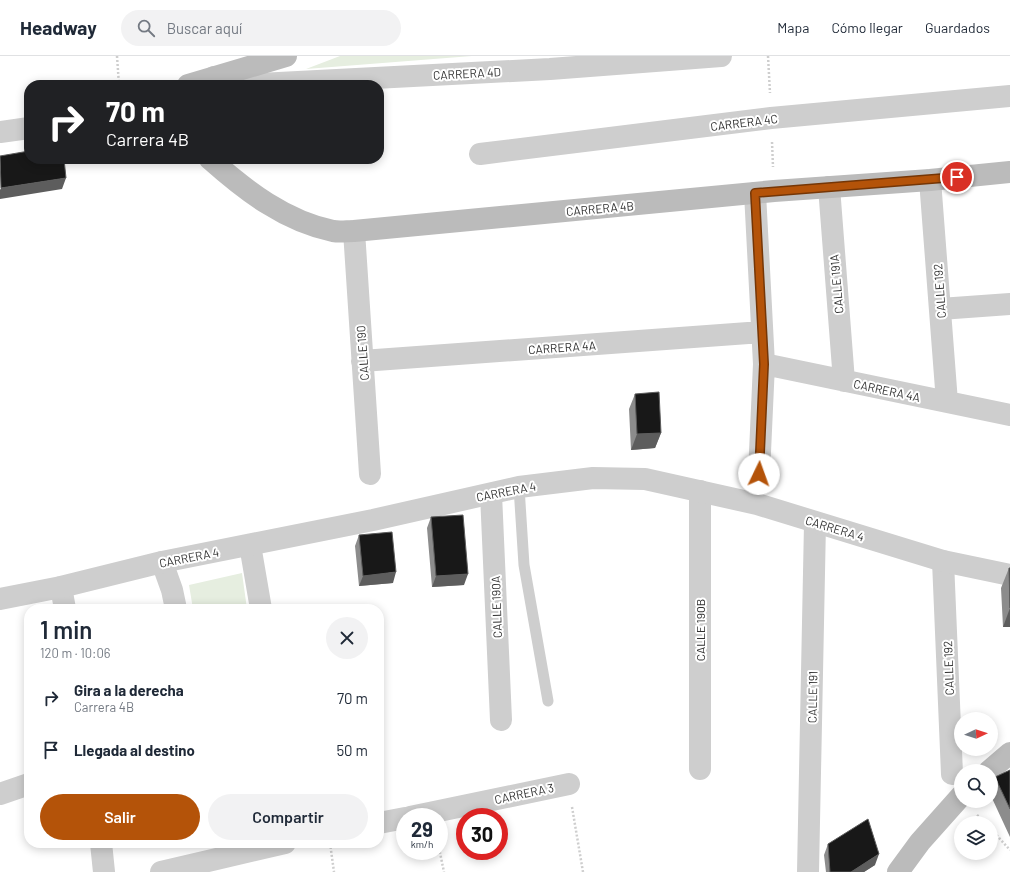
<!DOCTYPE html>
<html lang="es">
<head>
<meta charset="utf-8">
<style>
  :root { --surface:#fff; --page:#f2f2f3; --text:#1f2937; --muted:#747a83; --line:#e0e1e3; --accent:#b45309 }
  body { margin:0; font-family:Barlow,sans-serif; background:var(--page); color:var(--text); height:100vh; display:flex; flex-direction:column; font-size:15px; white-space:nowrap }
  * { box-sizing:border-box; margin:0 }
  p { font-size:13px; color:var(--muted) }
  .icon { flex:none; width:22px; height:22px; fill:none; stroke:currentColor; stroke-width:2; stroke-linecap:round; stroke-linejoin:round }
  .map { position:relative; flex:1; overflow:hidden }
  .drawer { position:absolute; left:24px; top:548px; width:360px; height:244px; display:flex; flex-direction:column; background:var(--surface); border-radius:16px; box-shadow:0 2px 10px #0003 }
  .drawer>* { flex:none }
  .top-card { position:absolute; left:24px; top:24px; width:360px; height:84px; border-radius:16px; box-shadow:0 2px 10px #0003; background:#202124; color:#fff; overflow:hidden }
  .needle { width:26px; rotate:86deg }
  .fabs { position:absolute; left:954px; top:656px; display:grid; gap:8px }
  .fabs a { display:grid; place-items:center; width:44px; height:44px; border-radius:50%; background:var(--surface); box-shadow:0 2px 10px #0003; font-size:20px }
  .speed { position:absolute; left:396px; top:752px; display:flex; gap:8px; font-size:20px; font-weight:700; text-align:center }
  .speed>* { display:grid; place-content:center; width:52px; height:52px; border-radius:50%; background:var(--surface); box-shadow:0 2px 10px #0003; line-height:1 }
  .speed small { font-size:10px; font-weight:400 }
  .speed .limit { border:6px solid #d22; background:#fff; color:#111 }
  .pin { position:absolute; display:grid; place-items:center; width:34px; height:34px; color:#fff; margin:-17px; border:2px solid #fff; border-radius:50%; box-shadow:0 1px 4px #0007 }
  .me { position:absolute; width:44px; margin:-22px; rotate:3deg; stroke-linejoin:round; filter:drop-shadow(0 0 3px #0008) }
  .turn { display:flex; align-items:center; gap:14px; height:84px; padding:0 16px; font-size:18px }
  .turn .icon { width:52px; height:52px; stroke-width:2.5 }
  .turn b { display:block; font-size:28px; line-height:34px }
  .round { display:grid; place-items:center; flex:none; width:42px; height:42px; border-radius:21px; background:var(--page) }
  .head { display:flex; align-items:center; justify-content:space-between; height:68px; padding:0 16px }
  h1 { font-size:24px; font-weight:600; line-height:30px }
  .cta { display:flex; gap:8px; margin-top:auto; padding:8px 16px }
  .cta a { flex:1; height:46px; border-radius:24px; background:var(--accent); color:#fff; font-size:16px; font-weight:600; line-height:46px; text-align:center }
  .cta a+a { background:var(--page); color:var(--text) }
  ul { padding:0; list-style:none }
  li { display:flex; align-items:center; gap:12px; height:52px; padding:0 16px }
  li div { flex:1 }
  li b { display:block; font-size:15px }
  li em { font-style:normal }
  header { display:flex; align-items:center; gap:24px; box-sizing:border-box; height:56px; padding:0 20px; background:var(--surface); border-bottom:1px solid var(--line) }
  header strong { font-size:19px }
  nav { display:flex; gap:22px; margin-inline-start:auto; font-size:14px }
  .search { width:280px; height:36px; background:var(--page); display:flex; align-items:center; gap:10px; box-sizing:border-box; padding:0 14px; border-radius:22px; color:var(--muted); font-size:15px }
  .map>svg:first-child { display:block }
</style>
</head>
<body>
<header>
<strong>Headway</strong>
<div class="search"><svg class="icon" aria-label="search" viewBox="0 0 24 24"><circle cx="10" cy="10" r="6"/><path d="M15 15l6 6"/></svg>Buscar aquí</div>
<nav><a>Mapa</a><a>Cómo llegar</a><a>Guardados</a></nav>
</header>
<div class="map">
<svg width="1010" height="816" viewBox="0 0 1010 816">
  <rect width="100%" height="100%" fill="#fff"/>
  <path fill="#e6eee0" d="M 340,0 L 472,0 L 306,13 Z
    M 242,517 L 247,553 L 193,553 L 189,529 Z"/>
  <g fill="none" stroke-linecap="round" stroke-linejoin="round">
    <path stroke="#cecece" stroke-width="2.5" stroke-dasharray="2 2" stroke-linecap="butt" d="M 117,0 L 119,29
      M 768,0 L 770,37
      M 772,86 L 773,111
      M 572,751 L 583,816
      M 977,759 L 985,767
      M 991,773 L 1010,794
      M 330,787 L 334,816
      M 439,792 L 444,816"/>
    <path stroke="#cecece" stroke-width="11" d="M 519,431 L 524,509 L 548,645"/>
    <path stroke="#cecece" stroke-width="22" d="M 214,21 L 239,29 L 550,13 L 721,0
      M 480,98 L 771,62 L 1010,40
      M 930,124 L 947,346
      M 829,131 L 844,325
      M 755,137 L 764,308 L 759,418
      M 354,175 L 370,418
      M 940,253 L 1010,248
      M 362,305 L 762,276
      M 764,308 L 1010,359
      M 700,435 L 700,713
      M 491,438 L 501,664
      M 250,489 L 261,553
      M 943,505 L 952,718
      M 162,506 L 172,534 L 176,553
      M 61,531 L 65,553
      M 0,738 L 29,728
      M 410,761 L 569,728
      M 379,767 L 405,762
      M 101,787 L 104,816
      M 161,816 L 285,787
      M 808,816 L 815,467"/>
    <path stroke="#cecece" stroke-width="22" d="M 0,76 L 29,72
      M 0,543 L 61,531 L 162,506 L 373,464 L 519,431 L 593,422 L 645,423 L 757,448 L 943,505 L 1010,519"/>
    <path stroke="#bbb" stroke-width="22" d="M 188,29 L 286,0
      M 210,103 C 246,135 285,165 333,175 C 340,176 347,175 354,175 L 774,135 L 930,124 L 1010,116
      M 989,715 L 1010,697
      M 898,816 L 920,786 L 961,740"/>
  </g>
  <path fill="#8c8c8c" d="M 635,338 L 661,377 L 655,392 L 631,394 L 629,353 Z
    M 431,461 L 464,529 L 432,531 L 427,472 Z
    M 359,479 L 393,527 L 359,530 L 355,490 Z
    M 1009,512 L 1010,512 L 1010,571 L 1003,571 L 1001,532 Z
    M 1010,714 L 1010,781 L 991,740 L 991,732 L 995,721 Z
    M 828,788 L 875,809 L 864,816 L 826,816 L 824,799 Z"/>
  <path fill="#5d5d5d" d="M 66,122 L 62,133 L 0,143 L 0,134 L 1,132 Z
    M 661,377 L 655,392 L 631,394 L 637,378 Z
    M 396,516 L 393,527 L 359,530 L 363,520 Z
    M 468,518 L 464,529 L 432,531 L 436,520 Z
    M 1010,552 L 1010,571 L 1003,571 Z
    M 879,798 L 875,809 L 864,816 L 851,816 Z"/>
  <path fill="#181818" stroke="#5d5d5d" d="M 29,95 L 29,103 L 64,103 L 66,122 L 1,132 L 0,100 Z
    M 659,336 L 661,377 L 637,378 L 635,338 Z
    M 463,459 L 468,518 L 436,520 L 431,461 Z
    M 392,476 L 396,516 L 363,520 L 359,479 Z
    M 1009,512 L 1010,512 L 1010,552 Z
    M 1010,714 L 1010,753 L 995,721 Z
    M 868,763 L 879,798 L 851,816 L 830,816 L 828,788 Z"/>
  <g fill="none" stroke-linecap="round" stroke-linejoin="round">
    <g stroke="#753606" stroke-width="10">
      <path id="route" d="M 759,418 L 764,308 L 755,137 L 957,121"/>
    </g>
    <use href="#route" stroke="#b45309" stroke-width="7"/>
  </g>
  <g text-anchor="middle" dominant-baseline="central" stroke-width="4" stroke-linejoin="round" paint-order="stroke">
    <g font-size="12" fill="#313131" stroke="#fff">
      <text transform="translate(467 17) rotate(-3)">CARRERA 4D</text>
      <text transform="translate(744 66) rotate(-7)">CARRERA 4C</text>
      <text transform="translate(600 152) rotate(-5)">CARRERA 4B</text>
      <text transform="translate(836 228) rotate(-95)">CALLE 191A</text>
      <text transform="translate(939 235) rotate(-94)">CALLE 192</text>
      <text transform="translate(562 291) rotate(-4)">CARRERA 4A</text>
      <text transform="translate(362 297) rotate(-94)">CALLE 190</text>
      <text transform="translate(887 334) rotate(12)">CARRERA 4A</text>
      <text transform="translate(506 435) rotate(-11)">CARRERA 4</text>
      <text transform="translate(835 472) rotate(17)">CARRERA 4</text>
      <text transform="translate(189 501) rotate(-11)">CARRERA 4</text>
      <text transform="translate(496 551) rotate(-92)">CALLE 190A</text>
      <text transform="translate(700 574) rotate(-90)">CALLE 190B</text>
      <text transform="translate(948 612) rotate(-92)">CALLE 192</text>
      <text transform="translate(812 641) rotate(-89)">CALLE 191</text>
      <text transform="translate(524 737) rotate(-12)">CARRERA 3</text>
    </g>
  </g>
</svg>
<div class="fabs">
<a><svg class="needle" viewBox="-14 -14 28 28"><path d="M0-13l5 13h-10z" fill="#e53935"/><path d="M0 13l5-13h-10z" fill="#747a83"/></svg></a>
<a><svg class="icon" aria-label="search" viewBox="0 0 24 24"><circle cx="10" cy="10" r="6"/><path d="M15 15l6 6"/></svg></a>
<a><svg class="icon" aria-label="layers" viewBox="0 0 24 24"><path d="M12 4l9 5-9 5-9-5zM3 14l9 5 9-5"/></svg></a>
</div>
<div class="speed"><div>29<small>km/h</small></div><div class="limit">30</div></div>
<div class="pin" style="left:957px;top:121px;background:#d93025"><svg class="icon" aria-label="arrive" viewBox="0 0 24 24"><path d="M6 21V4h12l-3 4 3 4H6"/></svg></div>
<svg class="me" style="left:759px;top:418px" viewBox="-20 -20 40 40"><circle r="19" fill="#fff"/><path d="M0-13L10 11 0 6-10 11z" fill="#b45309"/></svg>
<div class="top-card">
<div class="turn"><svg class="icon" aria-label="right" viewBox="0 0 24 24"><path d="M7 20v-9h11M14 6l5 5-5 5"/></svg><div><b>70 m</b>Carrera 4B</div></div>
</div>
<section class="drawer">
<div class="head"><div><h1>1 min</h1><p>120 m · 10:06</p></div><a class="round"><svg class="icon" aria-label="close" viewBox="0 0 24 24"><path d="M6 6l12 12M18 6L6 18"/></svg></a></div>
<ul>
<li><svg class="icon" aria-label="right" viewBox="0 0 24 24"><path d="M7 20v-9h11M14 6l5 5-5 5"/></svg><div><b>Gira a la derecha</b><p>Carrera 4B</p></div><em>70 m</em></li>
<li><svg class="icon" aria-label="arrive" viewBox="0 0 24 24"><path d="M6 21V4h12l-3 4 3 4H6"/></svg><div><b>Llegada al destino</b></div><em>50 m</em></li>
</ul>
<div class="cta"><a>Salir</a><a>Compartir</a></div>
</section>
</div>
</body>
</html>
